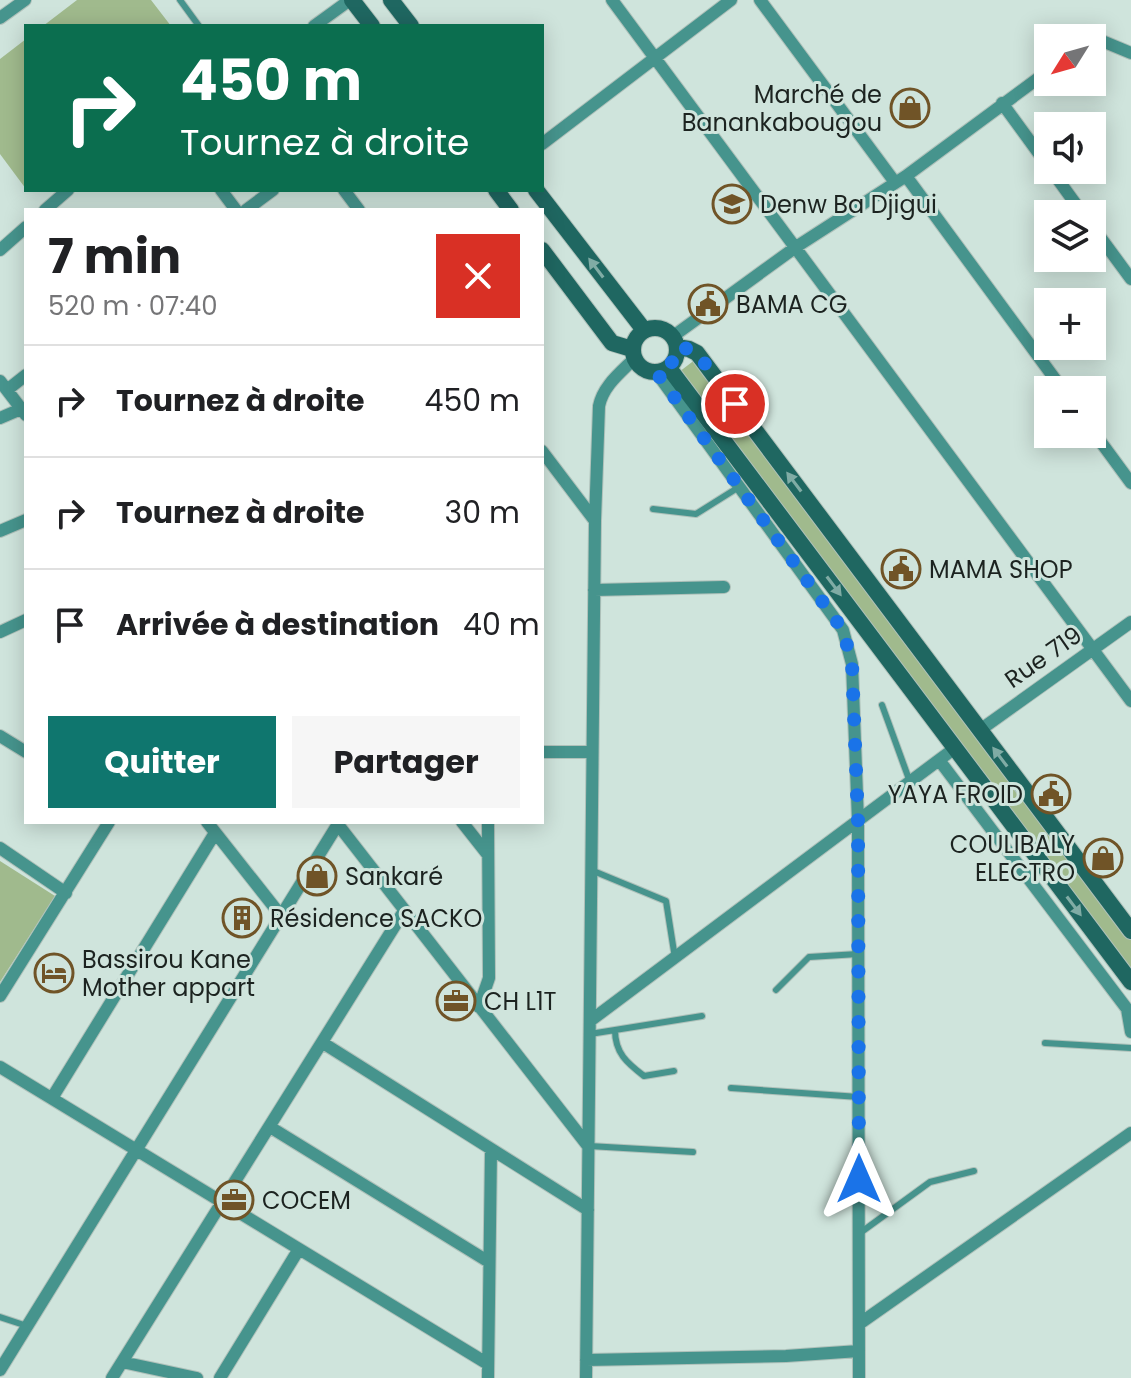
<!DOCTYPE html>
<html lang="fr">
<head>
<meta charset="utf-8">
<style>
  :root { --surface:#fff; --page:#f6f6f6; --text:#202124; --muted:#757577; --line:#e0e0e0; --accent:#0f766e }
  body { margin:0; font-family:Poppins,sans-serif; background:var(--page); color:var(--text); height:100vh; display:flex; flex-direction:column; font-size:30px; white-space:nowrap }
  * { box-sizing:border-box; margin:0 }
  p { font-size:26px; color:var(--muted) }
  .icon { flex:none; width:44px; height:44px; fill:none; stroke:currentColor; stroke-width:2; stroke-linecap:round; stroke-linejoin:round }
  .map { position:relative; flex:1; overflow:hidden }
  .sheet { position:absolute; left:24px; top:208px; width:520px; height:616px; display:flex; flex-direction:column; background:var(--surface); border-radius:0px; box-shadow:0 4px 20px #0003 }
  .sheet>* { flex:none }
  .guide { position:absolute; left:24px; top:24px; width:520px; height:168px; border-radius:0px; box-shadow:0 4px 20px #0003; background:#0b6e4f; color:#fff; overflow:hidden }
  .needle { width:52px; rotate:233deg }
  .fabs { position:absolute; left:1034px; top:24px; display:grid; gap:16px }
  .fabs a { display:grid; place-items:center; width:72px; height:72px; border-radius:0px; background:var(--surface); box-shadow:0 4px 20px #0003; font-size:40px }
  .pin { position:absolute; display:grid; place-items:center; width:68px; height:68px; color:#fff; margin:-34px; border:4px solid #fff; border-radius:50%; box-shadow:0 2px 8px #0007 }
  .me { position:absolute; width:88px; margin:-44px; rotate:0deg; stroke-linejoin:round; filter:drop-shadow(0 0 6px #0008) }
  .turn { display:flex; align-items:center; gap:28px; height:168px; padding:0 24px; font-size:36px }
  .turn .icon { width:104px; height:104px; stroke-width:2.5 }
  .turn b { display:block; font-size:56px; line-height:68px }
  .round { display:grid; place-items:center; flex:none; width:84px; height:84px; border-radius:0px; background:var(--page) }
  .summary { display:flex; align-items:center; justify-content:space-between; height:136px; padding:0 24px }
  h1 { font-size:48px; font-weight:700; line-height:60px }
  .button { display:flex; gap:16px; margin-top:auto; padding:16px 24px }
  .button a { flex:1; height:92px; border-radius:0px; background:var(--accent); color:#fff; font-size:32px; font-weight:700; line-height:92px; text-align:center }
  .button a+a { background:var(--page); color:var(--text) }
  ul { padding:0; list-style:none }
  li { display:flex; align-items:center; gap:24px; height:112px; padding:0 24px; border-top:2px solid var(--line) }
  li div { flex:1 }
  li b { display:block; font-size:30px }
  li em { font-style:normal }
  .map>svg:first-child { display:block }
</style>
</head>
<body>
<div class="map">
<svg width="1131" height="1378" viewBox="0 0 1131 1378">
  <rect width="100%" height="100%" fill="#cfe4dc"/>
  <path fill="#a0ba8d" d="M 77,0 L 151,0 L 171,26 L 43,26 Z
    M 26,39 L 26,189 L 0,154 L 0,59 Z
    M 696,359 L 1131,940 L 1131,973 L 679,372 Z
    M 0,861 L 55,896 L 0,982 Z"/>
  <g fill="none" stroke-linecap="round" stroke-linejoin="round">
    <g stroke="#afc1ba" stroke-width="8">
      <path id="service" d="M 180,0 L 199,26
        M 653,509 L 696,514 L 739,487
        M 882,705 L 910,782
        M 591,870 L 666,901 L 675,958
        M 776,990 L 809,957 L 858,954
        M 615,1030 C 615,1053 627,1063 644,1076 L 674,1071
        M 590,1034 L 702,1016
        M 1045,1043 L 1131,1048
        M 731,1088 L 859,1097
        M 589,1146 L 693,1152
        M 860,1233 L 930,1182 L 974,1171
        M 0,1317 L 27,1326"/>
    </g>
    <g stroke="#afc1ba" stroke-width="14">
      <path id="minor" d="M 612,0 L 1131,701
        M 760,0 L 894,181
        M 0,18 L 25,0
        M 314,26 L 350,0
        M 1092,40 L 1095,38 L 1131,53
        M 1002,103 L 1048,166
        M 542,144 L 731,0
        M 1051,170 L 1083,214
        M 906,176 L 1063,390
        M 221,190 L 236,210
        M 344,190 L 359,210
        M 45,210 L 68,190
        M 246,210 L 273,190
        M 1092,226 L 1131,279
        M 0,250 L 26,227
        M 672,337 L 796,247 L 906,176 L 1048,71
        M 656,372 L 843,630 L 852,664 L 858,821 L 859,1378
        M 0,381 L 26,415
        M 7,390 L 26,375
        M 0,418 L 21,409
        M 1092,430 L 1131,483
        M 542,451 L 595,521
        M 0,531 L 26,520
        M 594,590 L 724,587
        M 0,632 L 26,620
        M 980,730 L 1131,622
        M 0,736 L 26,752
        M 542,752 L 592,752
        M 939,760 L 1127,1009 L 1131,1032
        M 207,822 L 282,917
        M 336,822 L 588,1146
        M 462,822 L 488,855
        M 0,848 L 66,893
        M 0,996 L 109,822
        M 479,1007 L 489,978 L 488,822
        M 590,1021 L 955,748
        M 323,1043 L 588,1210
        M 0,1067 L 488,1364
        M 52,1098 L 215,833
        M 270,1127 L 489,1262
        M 859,1324 L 1131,1133
        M 586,1360 L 786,1356 L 859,1351
        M 122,1362 L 197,1378
        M 0,1370 L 338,824
        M 112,1378 L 404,911
        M 220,1378 L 299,1249
        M 488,1378 L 491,1149
        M 586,1378 L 595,521 L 599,406 C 603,386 620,373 634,359"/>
    </g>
    <g stroke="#afc1ba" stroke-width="18">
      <path id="secondary" d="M 352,0 L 372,26
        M 391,0 L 411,26
        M 496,190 L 511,210
        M 536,190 L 644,330
        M 542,250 L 612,343 L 632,349
        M633 350a22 22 0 1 1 44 0a22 22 0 1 1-44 0Z
        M 677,347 L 689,349 L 697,353 L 1131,931
        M 669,368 L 1131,982"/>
    </g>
    <use href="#service" stroke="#46948d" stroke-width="6"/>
    <use href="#minor" stroke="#46948d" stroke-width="12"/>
    <use href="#secondary" stroke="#1f6761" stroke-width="16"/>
  </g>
  <defs><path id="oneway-solid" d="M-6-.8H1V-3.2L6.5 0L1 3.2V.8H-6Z" transform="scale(2)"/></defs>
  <g fill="#80aca5">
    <use href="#oneway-solid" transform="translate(596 268) rotate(-127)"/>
    <use href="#oneway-solid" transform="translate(794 482) rotate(-127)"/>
    <use href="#oneway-solid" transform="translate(834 586) rotate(53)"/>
    <use href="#oneway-solid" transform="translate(1000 757) rotate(-127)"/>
    <use href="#oneway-solid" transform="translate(1074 906) rotate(53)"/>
  </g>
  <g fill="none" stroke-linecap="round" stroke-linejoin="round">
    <path stroke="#1a73e8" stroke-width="14" stroke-dasharray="0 25.2" d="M 735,404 L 697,353 L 689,349 L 677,347 C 675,362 670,367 656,372 L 843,630 L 852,664 L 858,821 L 859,1179"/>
  </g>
  <defs>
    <g id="shop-ring" transform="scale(2)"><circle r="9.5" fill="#cfe4dc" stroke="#705427" stroke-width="1.5"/><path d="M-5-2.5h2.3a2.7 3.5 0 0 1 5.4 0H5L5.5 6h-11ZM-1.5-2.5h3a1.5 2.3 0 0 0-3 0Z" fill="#705427"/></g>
    <g id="school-ring" transform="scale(2)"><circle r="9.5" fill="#cfe4dc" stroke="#705427" stroke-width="1.5"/><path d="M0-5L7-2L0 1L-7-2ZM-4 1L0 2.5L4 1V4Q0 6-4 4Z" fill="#705427"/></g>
    <g id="civic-ring" transform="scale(2)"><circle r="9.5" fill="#cfe4dc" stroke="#705427" stroke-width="1.5"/><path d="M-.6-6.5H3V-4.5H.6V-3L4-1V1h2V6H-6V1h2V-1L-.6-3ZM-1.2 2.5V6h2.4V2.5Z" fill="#705427"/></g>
    <g id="building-ring" transform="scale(2)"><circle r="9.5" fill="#cfe4dc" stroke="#705427" stroke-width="1.5"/><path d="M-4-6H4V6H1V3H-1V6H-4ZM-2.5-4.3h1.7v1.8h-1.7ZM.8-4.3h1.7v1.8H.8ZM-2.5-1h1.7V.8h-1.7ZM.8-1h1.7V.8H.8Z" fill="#705427"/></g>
    <g id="hotel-ring" transform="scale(2)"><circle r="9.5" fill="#cfe4dc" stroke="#705427" stroke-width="1.5"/><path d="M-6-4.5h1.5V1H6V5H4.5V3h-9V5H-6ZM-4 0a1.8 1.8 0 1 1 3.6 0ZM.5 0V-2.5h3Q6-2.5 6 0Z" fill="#705427"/></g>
    <g id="office-ring" transform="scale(2)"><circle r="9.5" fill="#cfe4dc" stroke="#705427" stroke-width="1.5"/><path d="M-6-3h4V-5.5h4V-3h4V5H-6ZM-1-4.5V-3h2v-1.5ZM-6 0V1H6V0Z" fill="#705427"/></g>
  </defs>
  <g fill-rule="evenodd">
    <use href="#shop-ring" x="910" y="108"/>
    <use href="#school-ring" x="732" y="204"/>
    <use href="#civic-ring" x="708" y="304"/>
    <use href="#civic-ring" x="901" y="569"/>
    <use href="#civic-ring" x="1051" y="794"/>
    <use href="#shop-ring" x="1103" y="858"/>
    <use href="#shop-ring" x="317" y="876"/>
    <use href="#building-ring" x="242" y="918"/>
    <use href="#hotel-ring" x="54" y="973"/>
    <use href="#office-ring" x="456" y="1001"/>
    <use href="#office-ring" x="234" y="1200"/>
  </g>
  <g text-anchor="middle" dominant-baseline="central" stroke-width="6" stroke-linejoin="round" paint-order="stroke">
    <g font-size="24" fill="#1c2320" stroke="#cfe4dc" text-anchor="start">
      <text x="882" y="94" text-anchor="end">Marché de<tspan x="882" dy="28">Banankabougou</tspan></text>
      <text x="760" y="204">Denw Ba Djigui</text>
      <text x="736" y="304">BAMA CG</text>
      <text x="929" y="569">MAMA SHOP</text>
      <text x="1023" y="794" text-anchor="end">YAYA FROID</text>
      <text x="1075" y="844" text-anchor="end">COULIBALY<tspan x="1075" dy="28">ELECTRO</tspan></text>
      <text x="345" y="876">Sankaré</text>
      <text x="270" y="918">Résidence SACKO</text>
      <text x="82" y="959">Bassirou Kane<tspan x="82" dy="28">Mother appart</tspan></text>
      <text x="484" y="1001">CH L1T</text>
      <text x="262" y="1200">COCEM</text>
    </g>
    <g font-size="24" fill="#1c2320" stroke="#cfe4dc">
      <text transform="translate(1043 657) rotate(-35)">Rue 719</text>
    </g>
  </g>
</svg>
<div class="fabs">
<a><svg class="needle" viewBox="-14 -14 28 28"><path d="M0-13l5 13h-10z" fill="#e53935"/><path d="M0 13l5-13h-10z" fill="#757577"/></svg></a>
<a><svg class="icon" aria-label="sound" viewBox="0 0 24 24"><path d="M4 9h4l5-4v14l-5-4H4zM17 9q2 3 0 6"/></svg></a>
<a><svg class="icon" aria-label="layers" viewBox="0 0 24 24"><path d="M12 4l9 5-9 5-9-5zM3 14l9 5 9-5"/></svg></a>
<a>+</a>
<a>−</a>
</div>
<div class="pin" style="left:735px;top:404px;background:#d93025"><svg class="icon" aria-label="arrive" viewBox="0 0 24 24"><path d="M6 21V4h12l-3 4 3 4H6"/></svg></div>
<svg class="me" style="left:859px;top:1179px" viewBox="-20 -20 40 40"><path d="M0-17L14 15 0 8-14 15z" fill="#1a73e8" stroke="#fff" stroke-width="4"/></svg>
<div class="guide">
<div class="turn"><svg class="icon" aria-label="right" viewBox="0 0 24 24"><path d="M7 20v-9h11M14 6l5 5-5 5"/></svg><div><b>450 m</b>Tournez à droite</div></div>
</div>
<section class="sheet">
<div class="summary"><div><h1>7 min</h1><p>520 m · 07:40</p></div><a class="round" style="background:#d93025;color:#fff"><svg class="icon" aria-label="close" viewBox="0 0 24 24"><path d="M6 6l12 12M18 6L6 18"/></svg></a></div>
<ul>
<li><svg class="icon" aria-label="right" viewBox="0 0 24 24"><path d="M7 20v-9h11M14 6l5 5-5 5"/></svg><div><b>Tournez à droite</b></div><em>450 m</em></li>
<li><svg class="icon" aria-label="right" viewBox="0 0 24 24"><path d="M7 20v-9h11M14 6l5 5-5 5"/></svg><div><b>Tournez à droite</b></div><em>30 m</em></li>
<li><svg class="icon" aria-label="arrive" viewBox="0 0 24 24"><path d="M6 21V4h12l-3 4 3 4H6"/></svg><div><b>Arrivée à destination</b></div><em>40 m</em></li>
</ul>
<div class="button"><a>Quitter</a><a>Partager</a></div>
</section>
</div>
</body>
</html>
